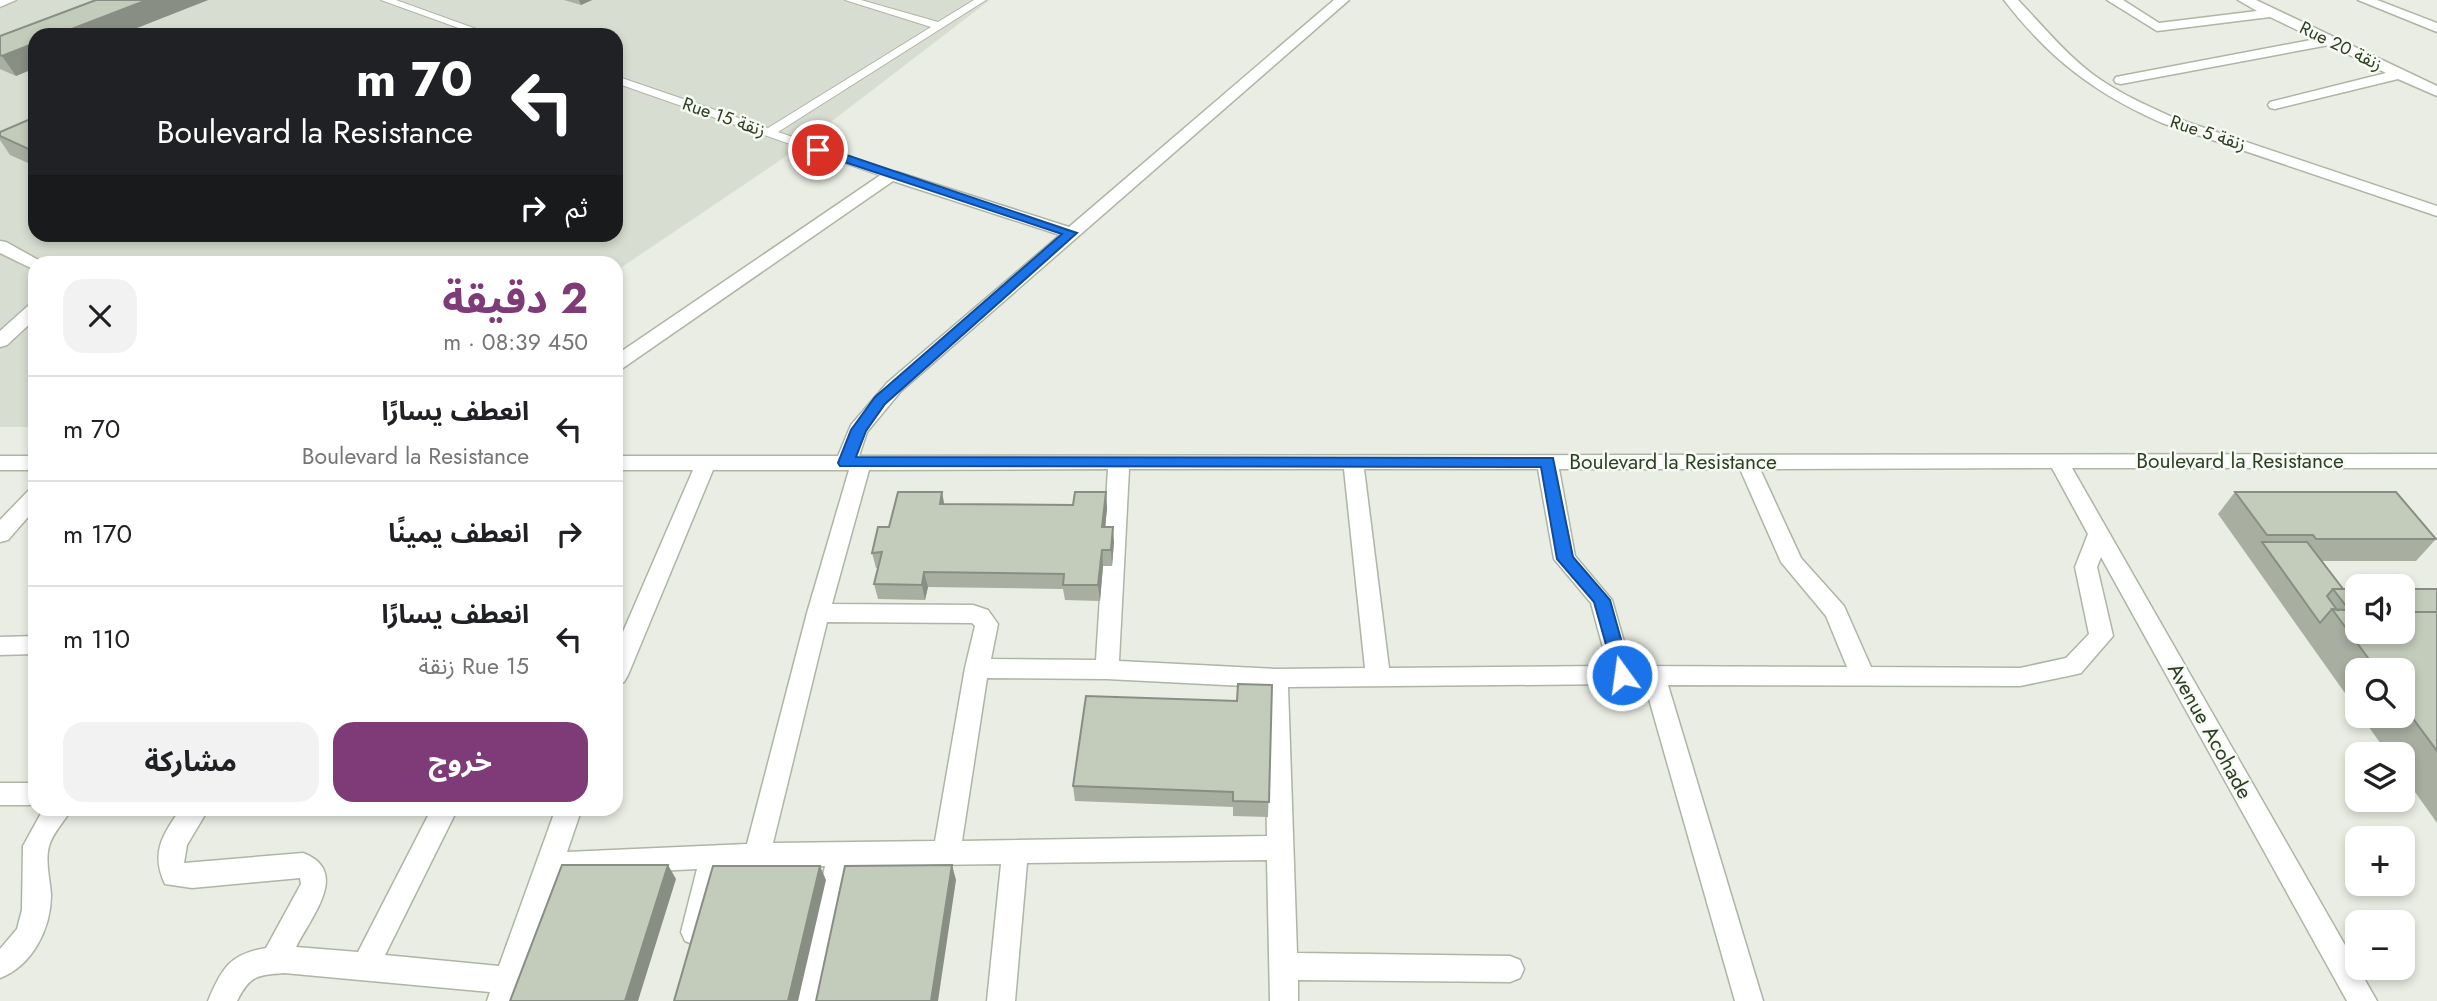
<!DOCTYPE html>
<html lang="ar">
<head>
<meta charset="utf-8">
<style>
  :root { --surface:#fff; --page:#f2f2f2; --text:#202124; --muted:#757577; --line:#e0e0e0; --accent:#7f3b78 }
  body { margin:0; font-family:Jost,"Noto Sans Arabic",sans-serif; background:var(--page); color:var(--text); direction:rtl; height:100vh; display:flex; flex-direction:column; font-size:26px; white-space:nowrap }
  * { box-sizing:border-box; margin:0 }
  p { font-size:23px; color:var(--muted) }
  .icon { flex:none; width:38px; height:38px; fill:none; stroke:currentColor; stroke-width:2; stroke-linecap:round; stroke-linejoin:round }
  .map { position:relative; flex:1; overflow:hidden; direction:ltr }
  .panel { position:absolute; left:28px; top:256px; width:595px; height:560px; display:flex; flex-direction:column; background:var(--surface); border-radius:21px; box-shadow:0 4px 10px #0003; direction:rtl }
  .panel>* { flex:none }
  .hud { position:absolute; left:28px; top:28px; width:595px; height:214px; border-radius:21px; box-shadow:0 4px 10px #0003; direction:rtl; background:#202124; color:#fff; overflow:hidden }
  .controls { position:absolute; left:2345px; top:574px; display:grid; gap:14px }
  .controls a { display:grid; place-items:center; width:70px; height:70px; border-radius:14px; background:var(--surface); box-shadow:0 4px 10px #0003; font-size:35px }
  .pin { position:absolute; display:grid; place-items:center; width:60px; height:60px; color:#fff; margin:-30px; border:4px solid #fff; border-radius:50%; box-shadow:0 2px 7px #0007 }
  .me { position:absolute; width:77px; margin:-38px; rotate:346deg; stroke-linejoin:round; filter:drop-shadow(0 0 5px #0008) }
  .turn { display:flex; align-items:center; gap:24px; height:147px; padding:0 35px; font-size:32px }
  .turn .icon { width:91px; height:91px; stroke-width:2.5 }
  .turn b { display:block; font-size:49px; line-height:60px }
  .then { display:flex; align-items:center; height:66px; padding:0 35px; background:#0003; gap:14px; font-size:26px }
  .round { display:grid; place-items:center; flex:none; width:74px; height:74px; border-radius:21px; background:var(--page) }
  .summary { display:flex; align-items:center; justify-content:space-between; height:119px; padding:0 35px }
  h1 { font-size:42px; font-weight:700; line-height:52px; color:var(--accent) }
  .action { display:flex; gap:14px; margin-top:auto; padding:14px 35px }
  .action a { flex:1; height:80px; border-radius:21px; background:var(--accent); color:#fff; font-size:28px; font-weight:700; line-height:80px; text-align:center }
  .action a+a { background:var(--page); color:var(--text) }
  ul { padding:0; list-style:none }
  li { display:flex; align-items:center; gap:21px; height:105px; padding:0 35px; border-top:2px solid var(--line) }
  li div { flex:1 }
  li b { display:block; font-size:26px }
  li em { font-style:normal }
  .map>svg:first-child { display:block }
</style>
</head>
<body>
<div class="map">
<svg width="2437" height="1001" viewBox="0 0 2437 1001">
  <rect width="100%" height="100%" fill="#e9ede3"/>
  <path fill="#d8ddd1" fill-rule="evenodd" d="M 0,0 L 990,0 L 785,157 L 616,271 L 616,262 L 35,262 L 35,427 L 0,427 ZM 35,35 L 616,35 L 616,234 L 35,234 Z"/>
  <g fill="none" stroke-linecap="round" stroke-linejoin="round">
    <g stroke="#adb5a5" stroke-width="2">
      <path id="lane" d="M 381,0 L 396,0 L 493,35 L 478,35 Z
        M 845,0 L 861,0 L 938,22 L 974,0 L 986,0 L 778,132 L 895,172 L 895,178 L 887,178 L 616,83 L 616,76 L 768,128 L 931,27 Z"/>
    </g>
    <g stroke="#adb5a5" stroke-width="3">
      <path id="street" d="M 0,0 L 16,0 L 0,7 Z
        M 1334,0 L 1349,0 L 901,391 L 867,432 L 859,456 L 2437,454 L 2437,468 L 2072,468 L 2377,1001 L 2347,1001 L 2101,557 L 2097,567 L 2113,636 L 2081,673 L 2073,675 L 2020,686 L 1668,685 L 1763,1001 L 1735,1001 L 1645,685 L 1622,684 L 1288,687 L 1297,953 L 1510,956 L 1520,960 L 1524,969 L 1520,978 L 1510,982 L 1298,980 L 1298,1001 L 1270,1001 L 1267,860 L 1027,863 L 1015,1001 L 987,1001 L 1001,864 L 851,866 L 826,1001 L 798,1001 L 825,866 L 724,868 L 709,932 L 705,941 L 695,945 L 685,941 L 681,932 L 697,869 L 558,876 L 515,1001 L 487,1001 L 490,992 L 284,973 C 258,975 250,975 237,1001 L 208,1001 C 222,968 230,954 266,948 L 301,884 L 300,878 L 192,888 L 165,884 C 150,852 163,835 181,808 L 209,808 L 187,845 L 184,863 L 303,853 C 351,871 311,917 296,947 L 358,952 L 432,808 L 458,808 L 385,955 L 499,966 L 556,808 L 582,808 L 567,852 L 747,844 L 807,613 L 849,470 L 713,470 L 628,675 L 624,682 L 616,684 L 616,648 L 693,470 L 616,470 L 616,456 L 838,456 L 851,425 L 887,383 L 1060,235 L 893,181 L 623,368 L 616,370 L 616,355 L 885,172 L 897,172 L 1069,227 ZM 2052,468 L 2088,534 L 2075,567 L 2089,634 L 2066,658 L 2020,668 L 1871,667 L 1844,606 L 1801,558 L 1760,469 ZM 1108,469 L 1096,660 L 991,659 L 998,624 L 988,610 L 973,605 L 832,604 L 869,470 ZM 1129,469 L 1344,469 L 1365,668 L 1276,669 L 1119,661 ZM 1364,469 L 1538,469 L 1554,559 L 1591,603 L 1608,666 L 1389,668 ZM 1559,469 L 1740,469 L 1781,562 L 1826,616 L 1847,667 L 1631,666 L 1612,600 L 1575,556 ZM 827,622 L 972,623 L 975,626 L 965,668 L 935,841 L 773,843 ZM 987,678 L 1107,679 L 1264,687 L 1267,836 L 962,841 Z
        M 2004,0 L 2018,0 C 2042,25 2064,52 2091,73 C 2116,92 2144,104 2172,117 L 2437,206 L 2437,216 L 2162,123 C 2094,93 2050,59 2004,0 Z
        M 2107,0 L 2123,0 L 2159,23 L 2257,11 L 2238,0 L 2256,0 L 2437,86 L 2437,96 L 2398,79 L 2275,109 L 2270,108 L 2268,105 L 2270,102 L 2386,73 L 2329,45 L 2121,84 L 2116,83 L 2114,80 L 2116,77 L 2121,76 L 2316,39 L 2270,17 L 2157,31 Z
        M 2358,0 L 2377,0 L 2437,23 L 2437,32 Z
        M 0,241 L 6,242 L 42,262 L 35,262 L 35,270 L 0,253 Z
        M 35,304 L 35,319 L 7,345 L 0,347 L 0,331 L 29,305 Z
        M 0,456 L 35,456 L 35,470 L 0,470 Z
        M 35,489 L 35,509 L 8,540 L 0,542 L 0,520 L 28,491 Z
        M 35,636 L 35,654 L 0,655 L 0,637 Z
        M 0,783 L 35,783 L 35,805 L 0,805 Z
        M 44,808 L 72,808 C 65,821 53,832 49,846 C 45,862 50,879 51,895 C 51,929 32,966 0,978 L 0,949 L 17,929 L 22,910 L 23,846 Z"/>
    </g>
    <use href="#lane" fill="#fff" fill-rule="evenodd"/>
    <use href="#street" fill="#fff" fill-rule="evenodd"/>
  </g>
  <path fill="#a8afa1" d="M 96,0 L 208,0 L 119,35 L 35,35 L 35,68 L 16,76 L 0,69 L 0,36 Z
    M 564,0 L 592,0 L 581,5 Z
    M 35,117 L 35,166 L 10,155 L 0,140 L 0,132 Z
    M 1106,492 L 1107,508 L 1105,527 L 1114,542 L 1112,566 L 1103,566 L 1100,601 L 1065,600 L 1063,589 L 928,587 L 925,600 L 878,599 L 874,584 L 878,568 L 876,568 L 872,553 L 889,527 L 945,504 L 1073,505 Z
    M 2235,492 L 2436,539 L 2416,561 L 2322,561 L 2343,589 L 2437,589 L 2437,823 L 2403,775 L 2403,754 L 2388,754 L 2361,716 L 2403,716 L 2403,670 L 2357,670 L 2357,710 L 2218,514 Z
    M 1272,685 L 1268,817 L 1233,816 L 1233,807 L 1075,801 L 1073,786 L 1237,701 Z"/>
  <path fill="#888e83" d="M 147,0 L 208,0 L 119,35 L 56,35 Z
    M 579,0 L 592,0 L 581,5 Z
    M 35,43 L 35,68 L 16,76 L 2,56 Z
    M 942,492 L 945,508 L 940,504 Z
    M 1106,492 L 1107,508 L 1104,542 L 1102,527 Z
    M 1113,527 L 1114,542 L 1112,566 L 1111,550 Z
    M 1102,550 L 1103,566 L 1100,601 L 1098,585 Z
    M 924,572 L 928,587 L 925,600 L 922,585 Z
    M 668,865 L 676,879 L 638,1001 L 625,1001 Z
    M 952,865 L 956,880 L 938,1001 L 931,1001 Z
    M 820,866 L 826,880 L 798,1001 L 788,1001 Z"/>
  <path fill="#c3cbbb" stroke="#888e83" stroke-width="2" d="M 96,0 L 147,0 L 56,35 L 35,35 L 35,43 L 2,56 L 0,55 L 0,36 Z
    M 35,117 L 35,152 L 0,136 L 0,132 Z
    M 898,492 L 942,492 L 940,504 L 1073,505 L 1075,492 L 1106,492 L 1102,527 L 1113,527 L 1111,550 L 1102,550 L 1098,585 L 1063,585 L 1064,574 L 924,572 L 922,585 L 874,584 L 882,552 L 872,553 L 878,527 L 889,527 Z
    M 2235,492 L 2396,492 L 2436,539 L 2316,539 L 2313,535 L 2267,535 Z
    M 2262,542 L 2307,542 L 2343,589 L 2333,589 L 2327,596 L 2337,610 L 2332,609 L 2320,623 Z
    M 2333,589 L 2357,589 L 2357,611 L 2350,611 Z
    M 2403,589 L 2437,589 L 2437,612 L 2403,612 Z
    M 2332,609 L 2357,611 L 2357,632 L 2403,632 L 2403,612 L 2437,612 L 2437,751 L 2403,705 L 2403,670 L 2377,670 Z
    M 1238,684 L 1272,685 L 1269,802 L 1233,801 L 1233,792 L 1073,786 L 1086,696 L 1237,701 Z
    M 562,865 L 668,865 L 625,1001 L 510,1001 Z
    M 952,865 L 931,1001 L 816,1001 L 845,866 Z
    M 713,866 L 820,866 L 788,1001 L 674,1001 Z"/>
  <path fill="#1a73e8" stroke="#114b97" stroke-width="2" d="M 814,147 L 823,147 L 1077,233 L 885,404 L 866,431 L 856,457 L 1553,458 L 1573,557 L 1610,600 L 1631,675 L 1629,680 L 1622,682 L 1616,680 L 1594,602 L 1557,559 L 1541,467 L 840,466 L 838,463 L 851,430 L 875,397 L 1062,234 L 814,152 Z"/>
  <g text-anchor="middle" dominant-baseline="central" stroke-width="5" stroke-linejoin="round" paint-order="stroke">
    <g font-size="18" fill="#2d3f22" stroke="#f7f9f4">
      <text transform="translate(2341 46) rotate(26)">Rue 20 زنقة</text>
      <text transform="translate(724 117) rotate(19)">Rue 15 زنقة</text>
      <text transform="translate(2208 133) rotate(18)">Rue 5 زنقة</text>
    </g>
    <g font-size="21" fill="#2d3f22" stroke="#f7f9f4">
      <text x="2240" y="461">Boulevard la Resistance</text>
      <text x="1673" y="462">Boulevard la Resistance</text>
      <text transform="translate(2210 731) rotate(61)">Avenue Acohade</text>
    </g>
  </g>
</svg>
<div class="controls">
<a><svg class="icon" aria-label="sound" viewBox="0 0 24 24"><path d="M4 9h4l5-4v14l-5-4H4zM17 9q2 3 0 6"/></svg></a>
<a><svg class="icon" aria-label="search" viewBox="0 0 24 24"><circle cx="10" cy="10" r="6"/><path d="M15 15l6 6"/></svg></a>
<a><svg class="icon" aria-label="layers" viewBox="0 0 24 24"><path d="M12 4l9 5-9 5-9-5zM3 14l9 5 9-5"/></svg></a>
<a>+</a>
<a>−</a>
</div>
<div class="pin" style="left:818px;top:150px;background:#d93025"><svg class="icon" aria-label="arrive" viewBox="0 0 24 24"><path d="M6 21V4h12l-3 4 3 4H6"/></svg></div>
<svg class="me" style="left:1622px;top:675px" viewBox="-20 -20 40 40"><circle r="17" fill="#1a73e8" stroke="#fff" stroke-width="3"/><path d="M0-11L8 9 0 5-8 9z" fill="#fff"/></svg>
<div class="hud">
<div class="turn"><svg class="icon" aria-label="left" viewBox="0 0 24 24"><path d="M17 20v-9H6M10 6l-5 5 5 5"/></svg><div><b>70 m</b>Boulevard la Resistance</div></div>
<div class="then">ثم<svg class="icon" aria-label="right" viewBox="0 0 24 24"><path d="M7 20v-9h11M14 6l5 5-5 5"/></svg></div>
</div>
<section class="panel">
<div class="summary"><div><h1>2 دقيقة</h1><p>450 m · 08:39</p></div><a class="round"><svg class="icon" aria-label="close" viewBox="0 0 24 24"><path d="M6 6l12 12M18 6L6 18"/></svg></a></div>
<ul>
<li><svg class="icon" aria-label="left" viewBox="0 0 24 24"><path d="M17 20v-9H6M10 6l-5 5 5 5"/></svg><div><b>انعطف يسارًا</b><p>Boulevard la Resistance</p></div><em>70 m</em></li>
<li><svg class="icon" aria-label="right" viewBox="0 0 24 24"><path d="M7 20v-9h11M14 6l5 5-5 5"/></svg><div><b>انعطف يمينًا</b></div><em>170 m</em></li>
<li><svg class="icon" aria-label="left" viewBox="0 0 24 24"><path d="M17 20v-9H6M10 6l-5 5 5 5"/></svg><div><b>انعطف يسارًا</b><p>Rue 15 زنقة</p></div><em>110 m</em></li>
</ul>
<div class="action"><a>خروج</a><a>مشاركة</a></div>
</section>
</div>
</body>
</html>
